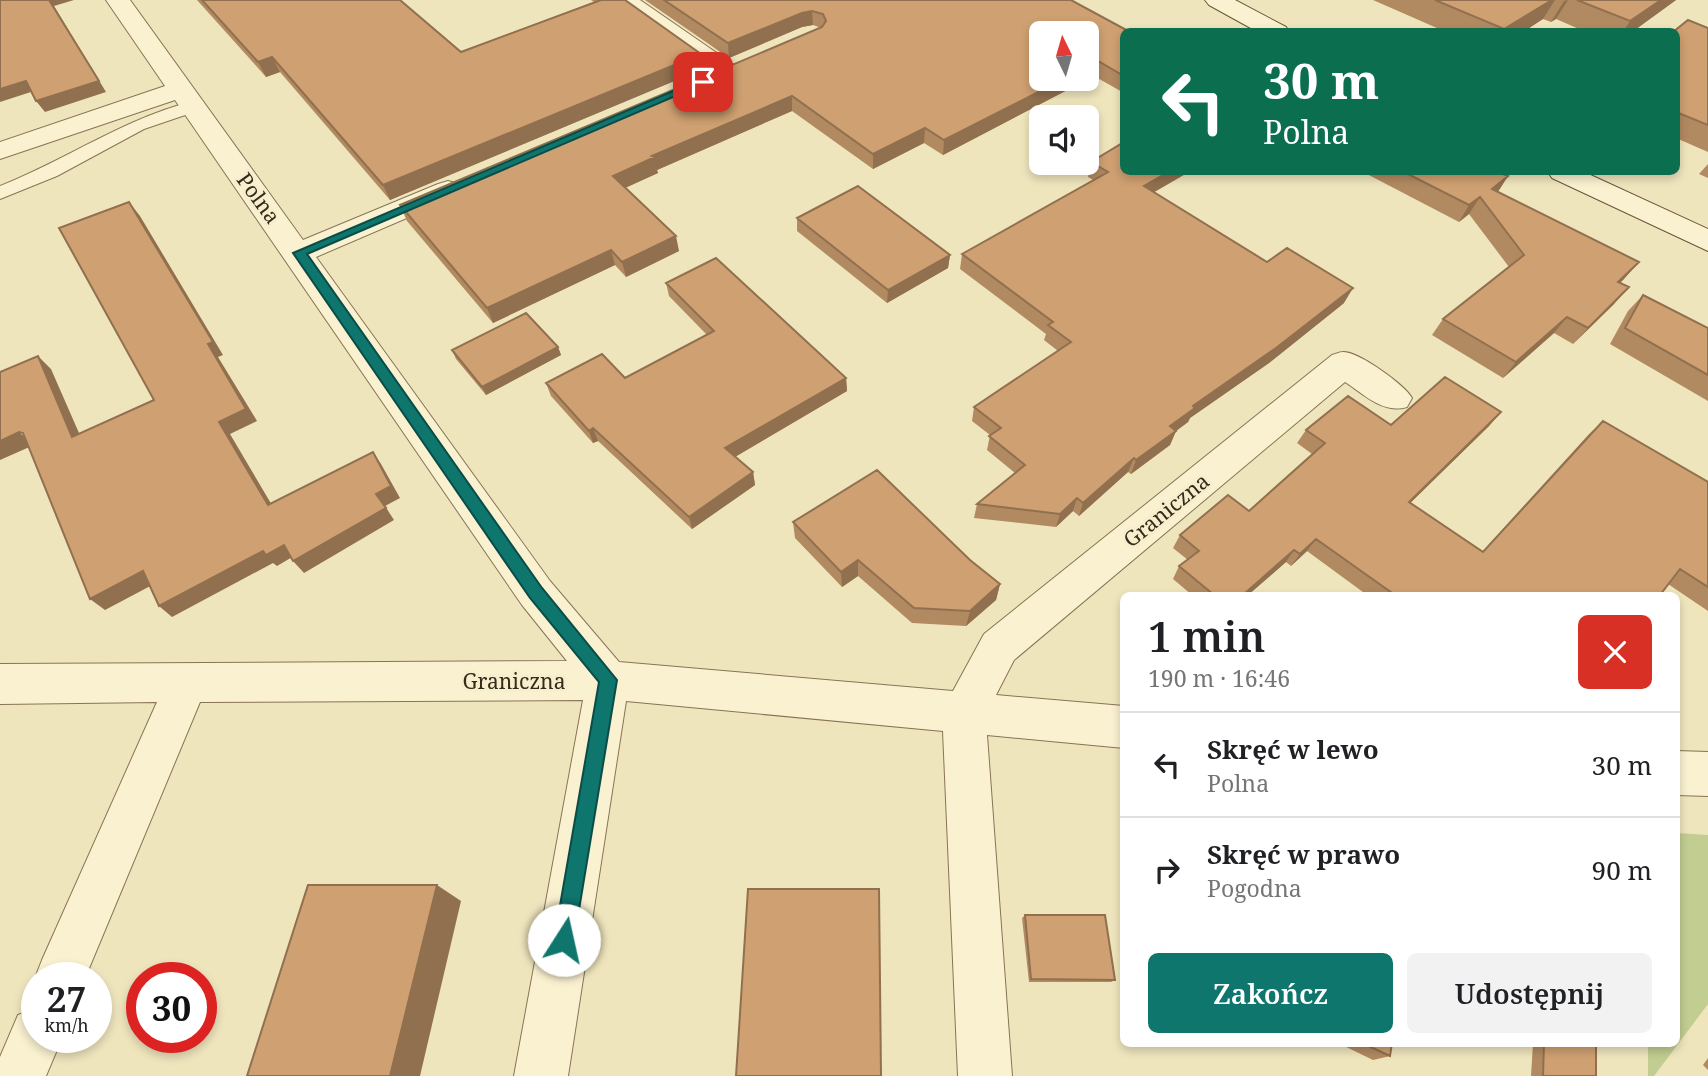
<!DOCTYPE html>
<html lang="pl">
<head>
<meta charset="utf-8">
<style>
  :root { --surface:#fff; --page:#f2f2f2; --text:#202124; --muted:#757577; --line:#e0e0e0; --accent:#0f766e }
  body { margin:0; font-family:"Noto Serif",serif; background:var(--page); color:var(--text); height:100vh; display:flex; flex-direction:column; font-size:26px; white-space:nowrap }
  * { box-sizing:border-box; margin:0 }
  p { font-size:23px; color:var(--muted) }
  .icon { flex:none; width:38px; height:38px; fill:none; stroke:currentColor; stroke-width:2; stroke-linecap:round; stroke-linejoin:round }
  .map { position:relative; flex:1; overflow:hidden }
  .details { position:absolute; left:1120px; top:592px; width:560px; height:455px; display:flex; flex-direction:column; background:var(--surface); border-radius:10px; box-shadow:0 4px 10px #0003 }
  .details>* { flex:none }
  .banner { position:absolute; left:1120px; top:28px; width:560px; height:147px; border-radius:10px; box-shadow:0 4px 10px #0003; background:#0b6e4f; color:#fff; overflow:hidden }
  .needle { width:46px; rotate:355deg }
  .controls { position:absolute; left:1029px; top:21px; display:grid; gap:14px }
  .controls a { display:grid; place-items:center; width:70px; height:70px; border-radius:10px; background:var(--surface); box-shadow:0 4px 10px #0003; font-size:35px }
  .speed { position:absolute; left:21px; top:962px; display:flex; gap:14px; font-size:35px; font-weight:700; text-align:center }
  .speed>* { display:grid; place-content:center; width:91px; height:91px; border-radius:50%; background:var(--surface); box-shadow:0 4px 10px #0003; line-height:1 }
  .speed small { font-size:18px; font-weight:400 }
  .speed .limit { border:10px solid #d22; background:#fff; color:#111 }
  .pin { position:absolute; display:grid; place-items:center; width:60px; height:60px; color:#fff; margin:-30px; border-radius:14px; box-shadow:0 4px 10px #0006 }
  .me { position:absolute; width:77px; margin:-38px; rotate:10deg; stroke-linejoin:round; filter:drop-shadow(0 0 5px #0008) }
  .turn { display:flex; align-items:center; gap:24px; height:147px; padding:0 28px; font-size:32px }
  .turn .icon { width:91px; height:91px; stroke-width:2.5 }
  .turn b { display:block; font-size:49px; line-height:60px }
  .round { display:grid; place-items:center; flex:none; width:74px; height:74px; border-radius:10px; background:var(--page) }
  .summary { display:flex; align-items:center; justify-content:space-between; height:119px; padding:0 28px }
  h1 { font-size:42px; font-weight:600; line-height:52px }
  .action { display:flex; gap:14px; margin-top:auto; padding:14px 28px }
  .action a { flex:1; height:80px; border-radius:10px; background:var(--accent); color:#fff; font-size:28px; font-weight:600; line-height:80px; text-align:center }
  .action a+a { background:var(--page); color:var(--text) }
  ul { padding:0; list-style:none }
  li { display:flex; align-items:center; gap:21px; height:105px; padding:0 28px; border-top:2px solid var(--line) }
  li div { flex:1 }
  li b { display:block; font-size:26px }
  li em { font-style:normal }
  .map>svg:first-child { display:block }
</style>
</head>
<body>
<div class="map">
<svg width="1708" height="1076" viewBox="0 0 1708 1076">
  <rect width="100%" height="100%" fill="#efe5bd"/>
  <path fill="#c1cd91" d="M 1677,833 L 1708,835 L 1708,1004 L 1654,1076 L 1648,1076 L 1648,1043 L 1676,1043 Z"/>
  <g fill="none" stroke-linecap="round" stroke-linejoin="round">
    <g stroke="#877455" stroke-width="2">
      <path id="lane" d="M 194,101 L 200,102 L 202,106 L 200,110 L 144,129 L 57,176 L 0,199 L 0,186 C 66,160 125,118 194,101 Z"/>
    </g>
    <g stroke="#877455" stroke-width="2">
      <path id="street" d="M 106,0 L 130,0 L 303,240 L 438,184 L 448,181 L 458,184 L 462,190 L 458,196 L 316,257 L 550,581 L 619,662 L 953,691 L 984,634 L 1332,355 C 1336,354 1339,352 1343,352 C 1358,351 1405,385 1412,398 L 1407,407 C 1383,414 1365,395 1345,382 L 1014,660 L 996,695 L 1124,706 L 1124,748 L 987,735 L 1012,1076 L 958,1076 L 943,731 L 626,701 L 568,1076 L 514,1076 L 583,700 L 200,702 L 85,978 L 37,978 L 37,983 L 35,978 L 42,960 L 157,702 L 0,704 L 0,664 L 567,661 L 522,605 L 175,100 L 0,159 L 0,142 L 165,86 Z
        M 612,0 L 640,0 L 737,67 L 741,72 L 737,77 L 728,80 L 719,77 Z
        M 1676,751 L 1708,752 L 1708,796 L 1676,795 Z
        M 37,1008 L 37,1038 L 62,1038 L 46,1076 L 0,1076 L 0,1057 L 18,1015 Z"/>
    </g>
    <g stroke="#695539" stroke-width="2">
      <path id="secondary" d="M 1205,0 L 1235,0 L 1286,27 L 1289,32 L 1258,32 L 1209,5 Z
        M 1548,172 L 1584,172 L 1708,229 L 1708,251 L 1552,178 Z"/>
    </g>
    <use href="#lane" fill="#faf1d0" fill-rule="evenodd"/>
    <use href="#street" fill="#faf1d0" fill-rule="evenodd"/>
    <use href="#secondary" fill="#faf1d0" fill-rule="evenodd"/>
  </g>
  <path fill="#b28a61" d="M 197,0 L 400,0 L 461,52 L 594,2 L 591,0 L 625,0 L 701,54 L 703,69 L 390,200 L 280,72 L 266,77 Z
    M 645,0 L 1071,0 L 1124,32 L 1124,93 L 1094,76 L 943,155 L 924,143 L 873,169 L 792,111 L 657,170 L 658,173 L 625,188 L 679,251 L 626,277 L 615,265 L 493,323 L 407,221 L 400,205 L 821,28 L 813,25 L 802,27 L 729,58 Z
    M 1373,0 L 1676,0 L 1632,32 L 1586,32 L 1556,19 L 1551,22 L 1543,19 L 1523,32 L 1446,32 Z
    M 1708,28 L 1708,152 L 1676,138 L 1676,32 Z
    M 1091,162 L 1154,192 L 1267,262 L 1344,303 L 1269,363 L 1190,418 L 1188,422 L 1176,431 L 1170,445 L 1131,474 L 1128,472 L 1079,516 L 1073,511 L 1056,527 L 974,518 L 977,504 L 1015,473 L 987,450 L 990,435 L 972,421 L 974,407 L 1058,351 L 1044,340 L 1046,334 L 960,269 L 962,254 L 1093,180 L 1088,177 Z
    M 1708,164 L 1708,178 L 1699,174 Z
    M 1363,172 L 1498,172 L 1508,176 L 1498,192 L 1624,279 L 1620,283 L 1614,304 L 1573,344 L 1554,333 L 1503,378 L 1432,335 L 1443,319 L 1509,267 L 1469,214 L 1459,222 Z
    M 797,218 L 950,255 L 948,268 L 887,303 L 797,231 Z
    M 666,283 L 846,378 L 847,391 L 735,457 L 753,472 L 755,485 L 692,529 L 598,441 L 593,443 L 551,396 L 546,383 L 625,378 L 707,335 L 669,296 Z
    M 1643,295 L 1708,328 L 1708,401 L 1610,344 L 1628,311 Z
    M 558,347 L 561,355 L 486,395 L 456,359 L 452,350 Z
    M 1501,412 L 1489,426 L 1410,503 L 1483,551 L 1589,434 L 1603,421 L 1708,482 L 1708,611 L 1668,584 L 1660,595 L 1367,595 L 1307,551 L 1291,566 L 1286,562 L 1248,595 L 1192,595 L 1173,579 L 1179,566 L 1188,560 L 1173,548 L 1180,535 L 1249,511 L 1312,454 L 1297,443 L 1306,430 L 1391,425 Z
    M 793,522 L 970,560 L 1000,584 L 996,600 L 966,626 L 912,623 L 858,576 L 842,587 L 795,538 Z
    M 1025,915 L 1115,980 L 1111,982 L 1029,982 L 1022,918 Z
    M 1338,1043 L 1392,1043 L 1390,1056 L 1373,1060 Z
    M 1533,1043 L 1596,1043 L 1596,1076 L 1531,1076 Z
    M 1708,1058 L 1708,1070 L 1703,1065 Z"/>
  <path fill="#91704f" d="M 49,0 L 74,0 L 54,6 L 106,92 L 45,112 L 36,101 Z
    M 1552,0 L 1555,0 L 1543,19 L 1523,32 L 1502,32 L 1504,29 Z
    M 1568,0 L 1556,19 L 1551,22 L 1564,1 Z
    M 1661,0 L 1676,0 L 1632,32 L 1623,32 L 1630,21 Z
    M 812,11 L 813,25 L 802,27 L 729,58 L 728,43 L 802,13 Z
    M 701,54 L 703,69 L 390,200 L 383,185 Z
    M 272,57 L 280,72 L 266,77 L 258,62 Z
    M 1098,61 L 1094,76 L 943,155 L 944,140 L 1064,79 L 1087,79 L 1087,67 Z
    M 26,81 L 34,91 L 0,102 L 0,89 Z
    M 792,96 L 792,111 L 657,170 L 658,173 L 616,192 L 613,176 L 652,156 Z
    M 925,128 L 924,143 L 873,169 L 873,154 Z
    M 1168,172 L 1189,172 L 1139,201 L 1144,186 Z
    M 1508,176 L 1497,193 L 1492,189 Z
    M 1480,197 L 1469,214 L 1459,222 L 1469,205 Z
    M 129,202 L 140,216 L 223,355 L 218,357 L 257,421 L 230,434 L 279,517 L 268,505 L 219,422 L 208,344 Z
    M 676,236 L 679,251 L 626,277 L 622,262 Z
    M 611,250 L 615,265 L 493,323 L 487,308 Z
    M 950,255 L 948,268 L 887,303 L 888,290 Z
    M 1639,262 L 1624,279 L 1604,298 L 1618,282 Z
    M 1629,287 L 1614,304 L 1573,344 L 1588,328 Z
    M 1353,288 L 1344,303 L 1269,363 L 1190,418 L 1188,422 L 1164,440 L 1170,426 L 1193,406 Z
    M 1567,317 L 1554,333 L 1503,378 L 1516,362 Z
    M 558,347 L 561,355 L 486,395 L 482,387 Z
    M 38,356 L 51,369 L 86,449 L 72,437 Z
    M 846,378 L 847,391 L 728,461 L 725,448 Z
    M 1501,412 L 1489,426 L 1398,515 L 1409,502 Z
    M 593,428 L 598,441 L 593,443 L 589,431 Z
    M 1176,431 L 1170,445 L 1131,474 L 1136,460 Z
    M 19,432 L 34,445 L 0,460 L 0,441 Z
    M 373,452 L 381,464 L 400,498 L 385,506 L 394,520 L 304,573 L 293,561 Z
    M 1134,458 L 1128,472 L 1079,516 L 1083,503 Z
    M 753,472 L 755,485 L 692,529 L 689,517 Z
    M 1077,498 L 1073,511 L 1056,527 L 1060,514 Z
    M 1316,539 L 1307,551 L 1291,566 L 1300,554 Z
    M 284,545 L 294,556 L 277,566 L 273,563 L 172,617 L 159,606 L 263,551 Z
    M 1294,550 L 1286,562 L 1248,595 L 1243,595 Z
    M 858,560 L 858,576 L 842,587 L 841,572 Z
    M 143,571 L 156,583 L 105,610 L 90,599 Z
    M 1000,584 L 996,600 L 966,626 L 970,611 Z
    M 437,885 L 461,901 L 420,1076 L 390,1076 Z"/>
  <path fill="#cfa071" stroke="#91704f" stroke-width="2" d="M 0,0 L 49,0 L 99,81 L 36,101 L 26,81 L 0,89 Z
    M 202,0 L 400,0 L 461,52 L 601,0 L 625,0 L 701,54 L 383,185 L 272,57 L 258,62 Z
    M 664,0 L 1071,0 L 1130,32 L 1124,32 L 1124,76 L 1098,61 L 1087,67 L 1087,33 L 1041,33 L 1041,79 L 1064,79 L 944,140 L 925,128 L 873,154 L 792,96 L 652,156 L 655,157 L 613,176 L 676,236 L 622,262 L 611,250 L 487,308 L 400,205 L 822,27 L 826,21 L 823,14 L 812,11 L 802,13 L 728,43 Z
    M 1435,0 L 1552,0 L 1504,29 Z
    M 1577,0 L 1661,0 L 1630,21 Z
    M 1688,20 L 1708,28 L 1708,125 L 1676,112 L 1676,32 L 1673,32 Z
    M 1124,142 L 1124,172 L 1168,172 L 1144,186 L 1267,262 L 1287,248 L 1353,288 L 1276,348 L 1193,406 L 1195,408 L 1170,426 L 1176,431 L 1136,460 L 1134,458 L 1083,503 L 1077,498 L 1060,514 L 977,504 L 1025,465 L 989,436 L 1001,428 L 974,407 L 1071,342 L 1048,325 L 1053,322 L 962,254 L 1108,172 L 1091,162 Z
    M 1404,172 L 1498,172 L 1508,176 L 1492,189 L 1639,262 L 1618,282 L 1629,287 L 1588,328 L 1567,317 L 1516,362 L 1443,319 L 1524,255 L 1480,197 L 1469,205 Z
    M 858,186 L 950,255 L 888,290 L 797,218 Z
    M 129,202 L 213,342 L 208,344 L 246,409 L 219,422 L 268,505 L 373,452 L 391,486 L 376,494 L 386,508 L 293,561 L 284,545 L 266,555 L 263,551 L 159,606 L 143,571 L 90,599 L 23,433 L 19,432 L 0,441 L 0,372 L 38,356 L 72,437 L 154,400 L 59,228 Z
    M 716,258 L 846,378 L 725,448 L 753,472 L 689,517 L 593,428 L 589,431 L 546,383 L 602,354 L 625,378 L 714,331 L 666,283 Z
    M 1643,295 L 1708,328 L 1708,375 L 1625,328 Z
    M 526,313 L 558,347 L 482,387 L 452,350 Z
    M 1445,377 L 1501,412 L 1409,502 L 1483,552 L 1603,421 L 1708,482 L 1708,587 L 1680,569 L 1660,595 L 1395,595 L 1316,539 L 1300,554 L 1294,550 L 1243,595 L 1214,595 L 1179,566 L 1199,551 L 1180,535 L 1228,495 L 1249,511 L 1325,443 L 1306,430 L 1348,396 L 1391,425 Z
    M 877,470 L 970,560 L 1000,584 L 970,611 L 914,608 L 858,560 L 841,572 L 793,522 Z
    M 308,885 L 437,885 L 390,1076 L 247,1076 Z
    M 748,889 L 879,889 L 881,1076 L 736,1076 Z
    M 1025,915 L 1105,915 L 1115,980 L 1031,979 Z
    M 1362,1043 L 1392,1043 L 1390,1056 Z
    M 1544,1043 L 1596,1043 L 1596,1076 L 1543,1076 Z"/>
  <path fill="#0f766e" stroke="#0a4d48" stroke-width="2" d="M 699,80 L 708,82 L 307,254 L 542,588 L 617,680 L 574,940 L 571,947 L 564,950 L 557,947 L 554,940 L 599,682 L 530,598 L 293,253 Z"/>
  <g text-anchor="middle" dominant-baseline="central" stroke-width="6" stroke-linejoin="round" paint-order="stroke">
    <g font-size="21" fill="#362a1b" stroke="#f6eecc">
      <text transform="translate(259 198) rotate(54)">Polna</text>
      <text transform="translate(1166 510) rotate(-39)">Graniczna</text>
      <text x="514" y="681">Graniczna</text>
    </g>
  </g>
</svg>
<div class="controls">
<a><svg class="needle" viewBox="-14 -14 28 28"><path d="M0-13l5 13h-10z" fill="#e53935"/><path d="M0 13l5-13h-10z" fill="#757577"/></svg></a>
<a><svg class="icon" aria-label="sound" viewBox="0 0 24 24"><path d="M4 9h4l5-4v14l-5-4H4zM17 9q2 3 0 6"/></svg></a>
</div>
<div class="speed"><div>27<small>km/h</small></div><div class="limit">30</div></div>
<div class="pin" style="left:703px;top:82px;background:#d93025"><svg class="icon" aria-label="arrive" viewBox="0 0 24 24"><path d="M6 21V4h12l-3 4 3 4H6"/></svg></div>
<svg class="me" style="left:564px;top:940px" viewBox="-20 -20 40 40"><circle r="19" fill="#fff"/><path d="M0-13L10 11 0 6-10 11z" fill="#0f766e"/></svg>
<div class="banner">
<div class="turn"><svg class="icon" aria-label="left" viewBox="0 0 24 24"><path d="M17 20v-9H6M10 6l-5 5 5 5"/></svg><div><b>30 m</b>Polna</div></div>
</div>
<section class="details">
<div class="summary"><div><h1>1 min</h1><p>190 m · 16:46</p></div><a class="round" style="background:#d93025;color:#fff"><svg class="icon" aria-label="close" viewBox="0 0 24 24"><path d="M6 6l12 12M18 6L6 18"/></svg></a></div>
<ul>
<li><svg class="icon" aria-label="left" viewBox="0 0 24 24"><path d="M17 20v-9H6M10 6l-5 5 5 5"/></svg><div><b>Skręć w lewo</b><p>Polna</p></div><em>30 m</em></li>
<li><svg class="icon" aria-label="right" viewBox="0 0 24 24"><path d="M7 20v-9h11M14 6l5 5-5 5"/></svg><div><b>Skręć w prawo</b><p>Pogodna</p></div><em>90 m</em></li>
</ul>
<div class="action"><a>Zakończ</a><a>Udostępnij</a></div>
</section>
</div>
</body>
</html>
